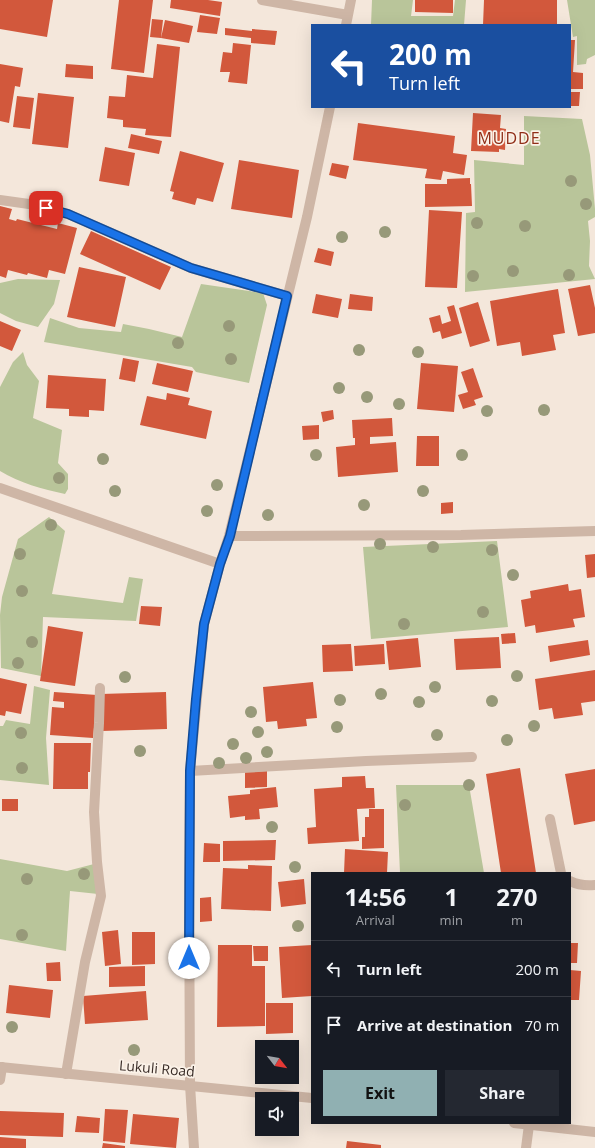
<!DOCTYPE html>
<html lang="en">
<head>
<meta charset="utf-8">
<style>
  :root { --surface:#171b24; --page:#242831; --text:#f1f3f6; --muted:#9ea1a6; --line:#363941; --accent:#90b0b2 }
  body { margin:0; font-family:"Open Sans",sans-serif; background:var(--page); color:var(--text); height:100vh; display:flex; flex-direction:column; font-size:15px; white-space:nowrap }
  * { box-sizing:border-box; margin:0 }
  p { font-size:13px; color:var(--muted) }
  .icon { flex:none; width:22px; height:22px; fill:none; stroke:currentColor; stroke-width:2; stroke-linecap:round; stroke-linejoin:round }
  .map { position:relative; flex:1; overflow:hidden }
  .details { position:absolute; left:311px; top:872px; width:260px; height:252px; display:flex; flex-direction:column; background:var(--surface); border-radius:0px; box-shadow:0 4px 16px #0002 }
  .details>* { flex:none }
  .banner { position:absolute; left:311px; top:24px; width:260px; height:84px; border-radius:0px; box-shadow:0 4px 16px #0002; background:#1a4fa0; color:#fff; overflow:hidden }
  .needle { width:26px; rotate:121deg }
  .tools { position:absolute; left:255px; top:1040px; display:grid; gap:8px }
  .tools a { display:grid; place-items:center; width:44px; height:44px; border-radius:0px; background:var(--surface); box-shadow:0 4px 16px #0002; font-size:20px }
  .pin { position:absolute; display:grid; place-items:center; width:34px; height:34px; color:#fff; margin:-17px; border-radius:8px; box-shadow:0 2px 6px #0006 }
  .me { position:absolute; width:44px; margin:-22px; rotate:0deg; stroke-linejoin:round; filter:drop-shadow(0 0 3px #0008) }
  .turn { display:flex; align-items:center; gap:14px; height:84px; padding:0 12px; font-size:18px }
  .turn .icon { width:52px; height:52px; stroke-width:2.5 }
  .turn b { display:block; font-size:28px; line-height:34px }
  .eta { display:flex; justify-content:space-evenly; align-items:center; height:68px; text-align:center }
  .eta b { font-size:24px; font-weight:700; line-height:28px }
  .cta { display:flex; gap:8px; margin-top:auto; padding:8px 12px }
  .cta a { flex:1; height:46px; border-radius:0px; background:var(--accent); color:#111; font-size:16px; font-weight:700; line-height:46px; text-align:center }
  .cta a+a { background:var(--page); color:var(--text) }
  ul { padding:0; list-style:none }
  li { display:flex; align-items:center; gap:12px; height:56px; padding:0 12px; border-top:1px solid var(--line) }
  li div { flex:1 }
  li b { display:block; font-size:15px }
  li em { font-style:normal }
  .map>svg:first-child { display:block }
</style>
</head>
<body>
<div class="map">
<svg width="595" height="1148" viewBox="0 0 595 1148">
  <rect width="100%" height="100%" fill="#f4e7db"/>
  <path fill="#b9c59a" d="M 372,0 L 413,0 L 411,16 L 453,16 L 455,0 L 466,0 L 464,25 L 371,25 Z
    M 567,0 L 595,0 L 595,55 L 587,59 L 586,64 L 577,65 L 577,36 L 573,37 Z
    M 524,116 L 582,119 L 590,155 L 595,209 L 595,217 L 588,221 L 590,241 L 589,266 L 595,279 L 465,292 L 466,213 L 475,212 L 474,160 L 524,165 Z
    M 18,279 L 60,280 L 54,304 L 38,327 L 16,321 L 0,313 L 0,283 Z
    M 201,284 L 263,293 L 267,305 L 249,383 L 196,372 L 192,367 L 44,342 L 50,318 L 79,328 L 121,332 L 123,324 L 149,329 L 182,337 Z
    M 23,352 L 27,365 L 39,381 L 33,418 L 62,430 L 58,463 L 68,474 L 68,489 L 65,494 C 42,489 20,483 0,471 L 0,387 L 13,362 Z
    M 49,517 L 65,531 L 52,594 L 123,603 L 129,577 L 143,579 L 136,621 L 43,617 L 41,676 L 1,668 L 0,615 L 2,597 L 18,539 Z
    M 497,541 L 508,627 L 371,639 L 363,547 Z
    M 34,686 L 50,690 L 46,738 L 49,785 L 0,780 L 0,726 L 3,726 L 6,720 L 30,724 Z
    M 396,785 L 469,785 L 484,873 L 400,873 Z
    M 0,859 L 67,871 L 94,864 L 98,894 L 70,891 L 66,951 L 0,939 Z"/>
  <path fill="#d2583c" d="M 0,0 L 53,0 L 47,37 L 0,29 Z
    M 119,0 L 153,0 L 144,73 L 111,69 Z
    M 171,0 L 208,0 L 222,2 L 220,16 L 170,8 Z
    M 415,0 L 453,0 L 453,13 L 415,12 Z
    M 484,0 L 557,0 L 557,25 L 483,25 Z
    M 200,15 L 220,18 L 217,34 L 197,32 Z
    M 152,19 L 163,20 L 161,38 L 150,37 Z
    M 165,20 L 193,26 L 189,43 L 161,38 Z
    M 225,28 L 252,31 L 252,29 L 277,31 L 275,45 L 251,43 L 251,38 L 225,35 Z
    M 570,40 L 575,40 L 573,72 L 583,73 L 583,89 L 570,89 Z
    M 233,43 L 251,45 L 247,84 L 228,82 L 230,72 L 220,72 L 223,52 L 232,53 Z
    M 157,44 L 180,47 L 171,137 L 145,135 L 146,129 L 123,127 L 123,120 L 107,118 L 109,96 L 125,97 L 127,75 L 153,78 Z
    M 0,64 L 23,68 L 20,87 L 15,86 L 9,123 L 0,121 Z
    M 66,64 L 93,66 L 93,79 L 65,77 Z
    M 570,92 L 580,92 L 579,106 L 570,106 Z
    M 38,93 L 74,97 L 68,148 L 32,144 Z
    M 17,96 L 34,98 L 30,129 L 13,127 Z
    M 473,113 L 501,115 L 500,128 L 506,129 L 505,150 L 499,149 L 499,152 L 471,151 Z
    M 358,123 L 455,136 L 453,153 L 467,155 L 464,175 L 443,171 L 441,180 L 425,178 L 427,169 L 353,160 Z
    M 131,134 L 162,141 L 159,154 L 128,148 Z
    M 105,147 L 135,153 L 129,186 L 99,181 Z
    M 180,151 L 224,163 L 213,202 L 197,198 L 195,205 L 172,199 L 174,192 L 170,191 Z
    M 239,160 L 299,170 L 292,218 L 231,209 Z
    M 332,163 L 349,166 L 346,179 L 329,175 Z
    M 470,178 L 470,184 L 471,184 L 472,206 L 425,207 L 425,184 L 447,184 L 447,179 Z
    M 0,206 L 12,209 L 9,219 L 16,221 L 17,219 L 57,229 L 58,223 L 77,228 L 65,274 L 49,270 L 47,278 L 28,273 L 27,275 L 8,270 L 6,278 L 0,276 Z
    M 429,210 L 462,212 L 457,288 L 425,287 Z
    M 91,231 L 171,267 L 160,290 L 80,254 Z
    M 318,248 L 334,252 L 331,266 L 314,262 Z
    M 79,267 L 126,277 L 115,327 L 67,317 Z
    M 590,285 L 595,308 L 595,333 L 578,336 L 568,289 Z
    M 558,289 L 565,333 L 553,335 L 556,350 L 522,356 L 520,342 L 497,346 L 490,301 Z
    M 316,294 L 342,299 L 338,318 L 312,313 Z
    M 350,294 L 373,297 L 372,311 L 348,309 Z
    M 478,302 L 490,341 L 470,347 L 459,308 Z
    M 454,305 L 462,333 L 442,339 L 440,331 L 433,333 L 429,318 L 440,315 L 442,324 L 451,321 L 447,307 Z
    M 0,321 L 21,330 L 12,351 L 0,346 Z
    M 123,358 L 139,361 L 135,382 L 119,379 Z
    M 157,363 L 193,371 L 188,392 L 152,384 Z
    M 421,363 L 458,366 L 454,412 L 417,409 Z
    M 473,368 L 483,397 L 474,400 L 476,405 L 463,409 L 458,395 L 468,392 L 461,372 Z
    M 48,375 L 106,379 L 104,411 L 89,410 L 89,417 L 69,416 L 69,409 L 46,408 Z
    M 167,393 L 190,398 L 188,405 L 212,411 L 206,439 L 140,425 L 147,396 L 166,400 Z
    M 333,410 L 334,419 L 323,422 L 321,412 Z
    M 392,418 L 393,436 L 370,437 L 370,444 L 396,442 L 398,472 L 338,477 L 336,447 L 355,445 L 355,438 L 353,438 L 352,420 Z
    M 319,425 L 319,439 L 303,440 L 302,426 Z
    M 417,436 L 439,436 L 439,466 L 416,466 Z
    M 453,502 L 453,513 L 441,514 L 441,503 Z
    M 595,554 L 595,577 L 587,578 L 585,555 Z
    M 568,584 L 569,591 L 581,589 L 585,617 L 573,619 L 575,627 L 536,633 L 535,625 L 525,627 L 521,600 L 531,598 L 530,591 Z
    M 141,606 L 162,607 L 160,626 L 139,624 Z
    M 48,626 L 83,632 L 75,686 L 40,681 Z
    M 515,633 L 516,643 L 502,644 L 501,634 Z
    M 499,637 L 501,668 L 456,670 L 454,639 Z
    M 418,638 L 421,667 L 389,670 L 386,641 Z
    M 588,640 L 590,655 L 550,662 L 548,646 Z
    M 351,644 L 353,671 L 323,672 L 322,645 Z
    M 384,644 L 385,664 L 355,666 L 354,646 Z
    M 595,670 L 595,701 L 581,703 L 583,715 L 554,719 L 552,708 L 539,710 L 535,679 Z
    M 0,678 L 27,684 L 21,714 L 6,711 L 5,716 L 0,715 Z
    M 313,682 L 317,718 L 306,719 L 307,726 L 278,729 L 277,721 L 266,722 L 263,687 Z
    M 54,692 L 97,695 L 93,738 L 50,735 L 52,707 L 64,708 L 64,702 L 53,701 Z
    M 166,692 L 167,729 L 102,731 L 101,694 Z
    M 54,743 L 91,743 L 90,772 L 88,772 L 88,789 L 53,789 Z
    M 520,768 L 536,873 L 501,873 L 486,774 Z
    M 595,769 L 595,821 L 574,825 L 565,774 Z
    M 267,771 L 267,787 L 245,788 L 245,772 Z
    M 365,776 L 366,788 L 374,788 L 375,808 L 357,809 L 359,841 L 308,844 L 307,828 L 316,827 L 314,789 L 342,787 L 342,777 Z
    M 276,787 L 278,807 L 259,809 L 260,819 L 245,820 L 245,816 L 230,818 L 228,796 L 250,794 L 250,790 Z
    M 2,799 L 18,799 L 18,811 L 2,811 Z
    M 369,809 L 384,809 L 384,848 L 362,849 L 362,837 L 365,837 L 365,817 L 369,817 Z
    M 276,840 L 275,860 L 223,861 L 223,841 Z
    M 204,843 L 220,844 L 220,862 L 203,862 Z
    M 345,849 L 388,852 L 387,873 L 344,873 Z
    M 248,865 L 272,866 L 271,911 L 221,909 L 223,868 L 248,869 Z
    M 304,879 L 306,904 L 281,907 L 278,882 Z
    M 211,897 L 212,921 L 200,922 L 200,898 Z
    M 118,930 L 121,964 L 105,966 L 102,932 Z
    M 132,932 L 155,932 L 155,964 L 132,965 Z
    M 570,943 L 578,943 L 577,963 L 570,963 Z
    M 218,945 L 252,945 L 252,966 L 265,966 L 265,1026 L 217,1027 Z
    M 312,945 L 312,996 L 282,998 L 279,947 Z
    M 253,946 L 268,946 L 268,961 L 254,961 Z
    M 60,962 L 61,981 L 47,981 L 46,963 Z
    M 145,966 L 145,986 L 109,987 L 109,967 Z
    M 570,970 L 581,971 L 579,1000 L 570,1000 Z
    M 9,985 L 53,990 L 50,1018 L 6,1013 Z
    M 146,991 L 148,1020 L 85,1024 L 83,996 Z
    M 266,1003 L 293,1003 L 293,1033 L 266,1034 Z
    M 105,1109 L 128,1110 L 125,1143 L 103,1141 Z
    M 0,1111 L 64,1113 L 63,1137 L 0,1135 Z
    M 133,1114 L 179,1118 L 176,1148 L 130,1144 Z
    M 77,1116 L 100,1118 L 99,1133 L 75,1132 Z
    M 0,1137 L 26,1139 L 26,1148 L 0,1148 Z
    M 347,1141 L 381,1145 L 381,1148 L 346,1148 Z
    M 103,1143 L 125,1146 L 125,1148 L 102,1148 Z"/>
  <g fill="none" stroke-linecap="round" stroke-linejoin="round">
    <path stroke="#ceb6a6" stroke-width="10" d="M 262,0 L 348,15
      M 346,25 L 351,0
      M 0,200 L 36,205 L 68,214 L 191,268 L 287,296
      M 0,488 L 220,564
      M 229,536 L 461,535 L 595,531
      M 190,771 L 366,761 L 472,757
      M 550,819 L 561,873
      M 570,881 C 578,885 586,886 595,885
      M 66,1074 L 85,962 L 101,896 L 97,862 L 94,812 L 99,723 L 100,688
      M 0,1080 L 2,1067
      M 194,1148 L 190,1085 L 189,879 L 190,771 L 204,624 L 220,564 L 229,536 L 307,217 L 330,107
      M 526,1148 L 529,1125"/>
    <path stroke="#ceb6a6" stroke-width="10" d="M 0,1067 L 312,1098
      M 514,1123 L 595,1132"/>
  </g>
  <g fill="#979979">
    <circle cx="571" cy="181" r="6"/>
    <circle cx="586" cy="204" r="6"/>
    <circle cx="477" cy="223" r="6"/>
    <circle cx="525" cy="226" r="6"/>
    <circle cx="385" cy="232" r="6"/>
    <circle cx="342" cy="237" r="6"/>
    <circle cx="513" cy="271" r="6"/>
    <circle cx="569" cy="275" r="6"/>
    <circle cx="473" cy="276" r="6"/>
    <circle cx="229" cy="326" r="6"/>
    <circle cx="178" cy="343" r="6"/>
    <circle cx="359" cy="350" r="6"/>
    <circle cx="418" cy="352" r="6"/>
    <circle cx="231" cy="359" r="6"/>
    <circle cx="339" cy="388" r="6"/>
    <circle cx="367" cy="397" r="6"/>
    <circle cx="399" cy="404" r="6"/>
    <circle cx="544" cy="410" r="6"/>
    <circle cx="487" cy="411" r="6"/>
    <circle cx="316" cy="455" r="6"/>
    <circle cx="462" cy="455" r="6"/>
    <circle cx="103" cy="459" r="6"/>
    <circle cx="59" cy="478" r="6"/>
    <circle cx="217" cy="485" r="6"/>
    <circle cx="115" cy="491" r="6"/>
    <circle cx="423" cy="491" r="6"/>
    <circle cx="364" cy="505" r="6"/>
    <circle cx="207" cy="511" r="6"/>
    <circle cx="268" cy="515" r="6"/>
    <circle cx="51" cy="525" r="6"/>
    <circle cx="380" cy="544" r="6"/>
    <circle cx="433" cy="547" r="6"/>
    <circle cx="492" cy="550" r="6"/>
    <circle cx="20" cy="554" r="6"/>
    <circle cx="513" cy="575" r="6"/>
    <circle cx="22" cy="591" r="6"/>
    <circle cx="483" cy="612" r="6"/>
    <circle cx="404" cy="624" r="6"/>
    <circle cx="32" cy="642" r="6"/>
    <circle cx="18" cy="663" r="6"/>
    <circle cx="517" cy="676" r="6"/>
    <circle cx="125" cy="677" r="6"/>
    <circle cx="435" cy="687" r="6"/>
    <circle cx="381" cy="694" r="6"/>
    <circle cx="340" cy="700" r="6"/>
    <circle cx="492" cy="701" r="6"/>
    <circle cx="419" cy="702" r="6"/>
    <circle cx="251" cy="712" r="6"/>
    <circle cx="534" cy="726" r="6"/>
    <circle cx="337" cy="727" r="6"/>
    <circle cx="258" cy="732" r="6"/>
    <circle cx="21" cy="733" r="6"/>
    <circle cx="437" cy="735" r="6"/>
    <circle cx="507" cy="740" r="6"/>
    <circle cx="233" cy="744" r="6"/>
    <circle cx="140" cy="751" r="6"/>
    <circle cx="267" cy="752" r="6"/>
    <circle cx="246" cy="758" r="6"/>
    <circle cx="219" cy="763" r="6"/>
    <circle cx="22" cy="768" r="6"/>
    <circle cx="469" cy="785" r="6"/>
    <circle cx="405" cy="805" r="6"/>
    <circle cx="272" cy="827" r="6"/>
    <circle cx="295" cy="867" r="6"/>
    <circle cx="84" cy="874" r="6"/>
    <circle cx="27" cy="879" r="6"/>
    <circle cx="298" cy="926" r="6"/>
    <circle cx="22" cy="935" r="6"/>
    <circle cx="12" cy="1027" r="6"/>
    <circle cx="134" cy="1050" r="6"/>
  </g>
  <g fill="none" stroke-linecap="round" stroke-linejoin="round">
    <g stroke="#114b97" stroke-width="10">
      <path id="route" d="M 46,208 L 68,214 L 191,268 L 287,296 L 230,536 L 220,564 L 204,624 L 196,699 L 190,771 L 189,958"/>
    </g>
    <use href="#route" stroke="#1a73e8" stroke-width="7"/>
  </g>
  <g text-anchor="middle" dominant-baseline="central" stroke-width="3.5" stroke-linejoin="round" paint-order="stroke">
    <g font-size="14" fill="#392c27" stroke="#fbf2e8">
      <text transform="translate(157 1068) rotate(5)">Lukuli Road</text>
    </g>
    <g font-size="16" letter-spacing="1" fill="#902e18" stroke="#fbf2e8">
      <text x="509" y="138">MUDDE</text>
    </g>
  </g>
</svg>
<div class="tools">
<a><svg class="needle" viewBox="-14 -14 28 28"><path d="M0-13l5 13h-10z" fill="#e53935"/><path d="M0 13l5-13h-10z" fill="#9ea1a6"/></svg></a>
<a><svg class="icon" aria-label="sound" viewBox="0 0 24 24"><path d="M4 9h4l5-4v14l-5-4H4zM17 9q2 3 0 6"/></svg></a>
</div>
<div class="pin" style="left:46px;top:208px;background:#d93025"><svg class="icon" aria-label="arrive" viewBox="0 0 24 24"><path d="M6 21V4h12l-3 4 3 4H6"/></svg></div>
<svg class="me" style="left:189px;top:958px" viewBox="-20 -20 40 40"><circle r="19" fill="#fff"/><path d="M0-13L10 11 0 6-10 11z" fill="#1a73e8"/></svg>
<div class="banner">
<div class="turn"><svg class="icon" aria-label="left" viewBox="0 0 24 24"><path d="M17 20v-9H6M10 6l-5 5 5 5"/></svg><div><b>200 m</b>Turn left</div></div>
</div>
<section class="details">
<div class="eta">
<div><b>14:56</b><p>Arrival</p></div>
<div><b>1</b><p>min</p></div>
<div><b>270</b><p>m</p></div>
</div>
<ul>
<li><svg class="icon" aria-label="left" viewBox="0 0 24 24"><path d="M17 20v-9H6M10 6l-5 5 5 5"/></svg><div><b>Turn left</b></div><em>200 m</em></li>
<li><svg class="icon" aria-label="arrive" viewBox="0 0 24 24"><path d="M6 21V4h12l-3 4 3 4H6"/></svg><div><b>Arrive at destination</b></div><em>70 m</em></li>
</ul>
<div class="cta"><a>Exit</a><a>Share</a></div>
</section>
</div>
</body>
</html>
